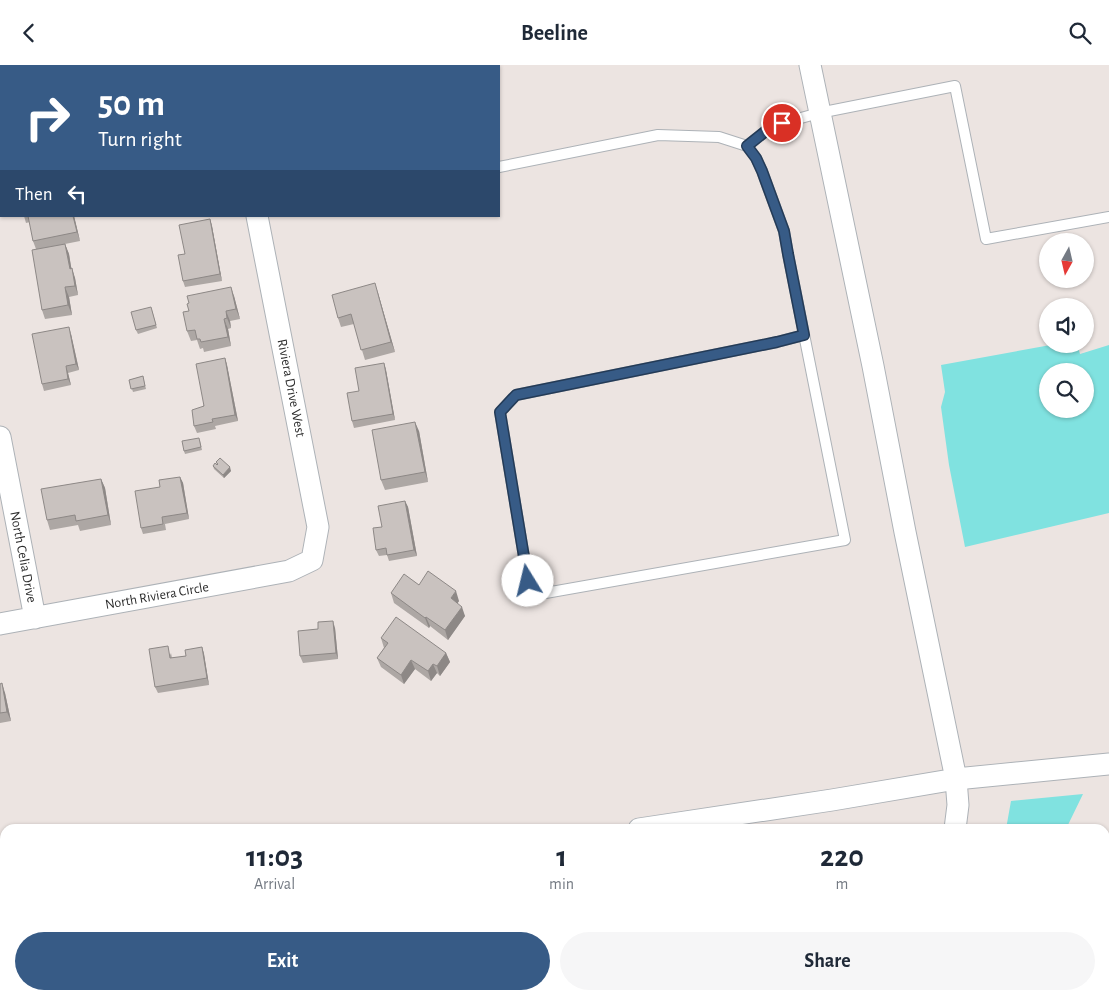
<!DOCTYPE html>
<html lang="en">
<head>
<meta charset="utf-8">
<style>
  :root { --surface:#fff; --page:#f6f6f7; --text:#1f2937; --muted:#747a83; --accent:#375b86 }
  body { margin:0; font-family:"Alegreya Sans",sans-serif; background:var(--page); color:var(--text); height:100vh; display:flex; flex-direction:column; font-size:19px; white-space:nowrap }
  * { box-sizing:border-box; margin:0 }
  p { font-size:16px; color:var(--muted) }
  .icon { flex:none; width:28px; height:28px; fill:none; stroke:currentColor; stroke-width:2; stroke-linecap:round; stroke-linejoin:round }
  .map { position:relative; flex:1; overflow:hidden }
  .sheet { position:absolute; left:0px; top:759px; width:1110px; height:176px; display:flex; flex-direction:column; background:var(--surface); border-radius:15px 15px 0 0; box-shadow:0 1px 4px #0004 }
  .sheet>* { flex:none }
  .hud { position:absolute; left:0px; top:0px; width:500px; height:152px; box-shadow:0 1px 4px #0004; background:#375b86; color:#fff; overflow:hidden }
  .needle { width:32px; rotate:188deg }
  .tools { position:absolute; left:1039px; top:168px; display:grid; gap:10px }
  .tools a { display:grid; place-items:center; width:55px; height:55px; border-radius:50%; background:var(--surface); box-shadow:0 1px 4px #0004; font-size:25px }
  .pin { position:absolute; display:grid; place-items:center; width:42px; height:42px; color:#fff; margin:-21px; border:2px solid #fff; border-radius:50%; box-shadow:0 1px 5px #0007 }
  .me { position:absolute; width:55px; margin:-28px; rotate:351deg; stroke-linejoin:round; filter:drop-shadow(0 0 4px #0008) }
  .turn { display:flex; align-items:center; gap:18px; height:105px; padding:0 15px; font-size:22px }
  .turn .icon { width:65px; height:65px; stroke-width:2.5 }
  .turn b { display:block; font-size:35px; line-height:42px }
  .then { display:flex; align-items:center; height:48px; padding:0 15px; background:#0003; gap:10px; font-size:19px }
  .eta { display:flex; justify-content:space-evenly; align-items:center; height:85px; text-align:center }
  .eta b { font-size:30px; font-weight:600; line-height:35px }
  .button { display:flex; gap:10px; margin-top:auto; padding:10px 15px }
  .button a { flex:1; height:58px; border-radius:30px; background:var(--accent); color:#fff; font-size:20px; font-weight:600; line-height:58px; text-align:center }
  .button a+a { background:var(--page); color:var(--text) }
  header { display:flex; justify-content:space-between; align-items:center; height:65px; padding:0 15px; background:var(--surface); font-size:22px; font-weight:600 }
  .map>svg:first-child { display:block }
</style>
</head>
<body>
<header><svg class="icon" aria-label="back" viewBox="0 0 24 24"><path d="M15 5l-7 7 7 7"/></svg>Beeline<svg class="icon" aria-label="search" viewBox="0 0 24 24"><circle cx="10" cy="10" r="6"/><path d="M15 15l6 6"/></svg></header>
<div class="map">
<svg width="1109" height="934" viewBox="0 0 1109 934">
  <rect width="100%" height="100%" fill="#ece4e1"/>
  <path fill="#c7dca4" d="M 1105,857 L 1109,857 L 1109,934 L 524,934 L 546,930 L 1105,930 Z
    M 0,901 L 5,901 L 5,930 L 189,930 L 193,934 L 0,934 Z"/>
  <path fill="#80e2e0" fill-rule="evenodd" d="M 1056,279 L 1077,279 L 1080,289 L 1109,280 L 1109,448 L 965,482 L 949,400 L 941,342 L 945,327 L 941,300 ZM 1085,306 L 1085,344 L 1048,344 L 1048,306 Z
    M 1083,729 L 1066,764 L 1006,764 L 1011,736 Z"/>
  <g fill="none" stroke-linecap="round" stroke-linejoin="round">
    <g stroke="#adb2b7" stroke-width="12">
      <path id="lane" d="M 429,0 L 429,1
        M 499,102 L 658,70 L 719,72 L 747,81
        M 804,270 L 777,277 L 516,330 L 500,347 L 528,516 L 540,529 L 845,475 L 788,189 L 784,166 L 762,106 L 756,93 L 747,81 L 772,61 L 819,48 L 955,21 L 986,174 L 1109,152"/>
    </g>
    <g stroke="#adb2b7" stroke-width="23">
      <path id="street" d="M 228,0 L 228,1
        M 810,0 L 873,301 L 905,467 L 956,714 L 958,740 L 955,764
        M 0,372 L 35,553
        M 0,559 L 289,506 L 312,495 L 318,462 L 257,151
        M 639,764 L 832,735 L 956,714 L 1109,699
        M 0,865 L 5,866"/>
    </g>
    <use href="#lane" stroke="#fff" stroke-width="10"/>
    <use href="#street" stroke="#fff" stroke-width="21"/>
  </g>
  <path fill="#ada7a4" d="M 0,0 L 18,0 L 18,1 L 1,1 L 1,12 L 0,12 Z
    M 130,0 L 144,0 L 138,1 L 130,1 Z
    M 148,0 L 181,0 L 181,1 L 148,1 Z
    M 282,0 L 329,0 L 329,1 L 282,1 Z
    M 24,151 L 74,151 L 80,176 L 65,179 L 69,189 L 71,203 L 75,213 L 78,230 L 69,232 L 72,250 L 45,254 L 42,245 L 36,184 L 33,176 L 30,157 L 26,158 Z
    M 210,154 L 212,161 L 222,216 L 185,222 L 183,216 L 185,189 Z
    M 378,228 L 395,287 L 365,295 L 354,259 L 341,262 L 338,253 Z
    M 234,231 L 240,254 L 230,256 L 231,263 L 228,264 L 231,281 L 204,287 L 203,283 L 200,284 L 197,275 L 191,276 L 187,266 L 189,246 Z
    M 152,245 L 157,263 L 138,269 L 136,265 Z
    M 71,269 L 79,305 L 68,308 L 71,320 L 44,326 L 42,319 Z
    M 225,293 L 227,300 L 238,356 L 215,361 L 216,364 L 197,368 L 194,361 Z
    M 384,298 L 386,305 L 395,355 L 354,363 L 352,356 L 359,326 Z
    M 143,311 L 146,324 L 133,327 L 129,315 Z
    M 419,366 L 428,417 L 385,425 L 381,415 Z
    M 200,376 L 202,385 L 185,389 L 184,386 Z
    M 216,397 L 231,406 L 224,413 L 214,404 L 213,401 L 217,400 Z
    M 180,412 L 183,418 L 189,454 L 165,459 L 166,465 L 143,469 L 141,463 L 160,422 Z
    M 101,414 L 105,423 L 111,460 L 80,466 L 78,460 L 50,465 L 47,455 Z
    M 405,436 L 408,442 L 417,491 L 389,496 L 387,490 L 379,491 L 376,485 L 382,462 Z
    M 419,520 L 459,536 L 457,539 L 465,551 L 448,575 L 430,561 L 429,563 L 394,538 L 391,528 Z
    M 335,563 L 338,594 L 303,598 L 300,591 L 318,564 Z
    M 381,573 L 446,588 L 450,597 L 440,611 L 437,608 L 431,616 L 415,604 L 404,619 L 381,602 L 377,593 L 384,583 Z
    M 202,582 L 204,589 L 209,620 L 158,628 L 155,622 L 171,588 L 172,593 L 186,591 Z
    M 0,619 L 5,628 L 11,656 L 0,658 Z"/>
  <path fill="#8d8886" d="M 73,151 L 74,151 L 75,155 L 80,176 L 77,167 Z
    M 210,154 L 212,161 L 222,216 L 220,209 Z
    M 65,179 L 69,189 L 73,213 L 70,204 Z
    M 72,203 L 75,213 L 78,230 L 75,221 Z
    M 375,218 L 378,228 L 395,287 L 391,277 Z
    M 65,222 L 69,232 L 72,250 L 68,240 Z
    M 231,222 L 234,231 L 240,254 L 236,244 Z
    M 226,246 L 230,256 L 231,263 L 227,253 Z
    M 224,254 L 228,264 L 231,281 L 228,272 Z
    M 69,262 L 71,269 L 79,305 L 76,299 Z
    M 225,293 L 227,300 L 238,356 L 235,350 Z
    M 384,298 L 386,305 L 395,355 L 393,349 Z
    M 66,301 L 68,308 L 71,320 L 68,314 Z
    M 415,357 L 419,366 L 428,417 L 425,407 Z
    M 230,402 L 231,406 L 224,413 L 223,410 Z
    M 180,412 L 183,418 L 189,454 L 187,448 Z
    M 101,414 L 105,423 L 111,460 L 108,450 Z
    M 405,436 L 408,442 L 417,491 L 414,485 Z
    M 456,526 L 459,536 L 454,543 L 451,533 Z
    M 462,542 L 465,551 L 448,575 L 445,565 Z
    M 426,552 L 430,561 L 429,563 L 425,553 Z
    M 333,556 L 335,563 L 338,594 L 336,588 Z
    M 202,582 L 204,589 L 209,620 L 207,613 Z
    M 446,588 L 450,597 L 440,611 L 437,601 Z
    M 411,595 L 415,604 L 404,619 L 401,610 Z
    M 433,599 L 437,608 L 431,616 L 428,606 Z
    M 2,618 L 5,628 L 11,656 L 7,647 Z"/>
  <path fill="#c9c2bf" stroke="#8d8886" d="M 0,0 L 17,0 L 17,1 L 1,1 L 1,5 L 0,5 Z
    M 28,0 L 36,0 L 36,1 L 28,1 Z
    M 282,0 L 312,0 L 306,1 L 282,1 Z
    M 0,48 L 1,48 L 1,76 L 0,70 Z
    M 28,151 L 73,151 L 77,167 L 33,176 Z
    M 210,154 L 220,209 L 183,216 L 178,190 L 185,189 L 179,160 Z
    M 65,179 L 70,204 L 72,203 L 75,221 L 65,222 L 68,240 L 42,245 L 32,185 Z
    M 375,218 L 391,277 L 361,285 L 351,249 L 338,253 L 332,230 Z
    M 231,222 L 236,244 L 226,246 L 227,253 L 224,254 L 228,272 L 201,277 L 200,274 L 197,274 L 195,265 L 187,266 L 183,247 L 189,246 L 187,239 L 189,238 L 187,231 Z
    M 151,242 L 156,260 L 136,265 L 131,247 Z
    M 69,262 L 76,299 L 66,301 L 68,314 L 42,319 L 32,269 Z
    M 225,293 L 235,350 L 212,354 L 213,357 L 194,361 L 192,345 L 204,341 L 196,299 Z
    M 384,298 L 393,349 L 352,356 L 347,328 L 359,326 L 355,303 Z
    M 143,311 L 145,321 L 131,324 L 129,315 Z
    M 415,357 L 425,407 L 381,415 L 372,365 Z
    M 199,373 L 201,382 L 184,386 L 182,376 Z
    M 220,393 L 230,402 L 223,410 L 213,401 L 215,398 L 217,400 L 218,399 L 216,397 Z
    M 180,412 L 187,448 L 162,452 L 163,459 L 141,463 L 135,426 L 160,422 L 159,415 Z
    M 101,414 L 108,450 L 76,456 L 75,450 L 47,455 L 41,424 Z
    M 405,436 L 414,485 L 387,490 L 386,483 L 376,485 L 373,463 L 382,462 L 378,441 Z
    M 428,506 L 456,526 L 451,533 L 462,542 L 445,565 L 426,552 L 425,553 L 391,528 L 404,509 L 419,520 Z
    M 396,552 L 446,588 L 437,601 L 433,599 L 428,606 L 411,595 L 401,610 L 377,593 L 388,578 L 381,573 Z
    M 333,556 L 336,588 L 300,591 L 298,566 L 318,564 L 318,557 Z
    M 168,581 L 170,593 L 186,591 L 185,585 L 202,582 L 207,613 L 155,622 L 149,584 Z
    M 2,618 L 7,647 L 0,648 L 0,619 Z"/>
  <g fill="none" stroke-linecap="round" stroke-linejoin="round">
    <g stroke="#243b57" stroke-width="12">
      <path id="route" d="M 528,516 L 500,347 L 516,330 L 777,277 L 804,270 L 788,189 L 784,166 L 762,106 L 756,93 L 747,81 L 772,61 L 782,58"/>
    </g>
    <use href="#route" stroke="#375b86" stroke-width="9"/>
  </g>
  <g text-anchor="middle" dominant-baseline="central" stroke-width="5" stroke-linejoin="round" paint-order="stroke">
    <g font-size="14" fill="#2d2d2d" stroke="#fff">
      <text transform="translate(291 323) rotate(79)">Riviera Drive West</text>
      <text transform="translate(23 492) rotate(79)">North Celia Drive</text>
      <text transform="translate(157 531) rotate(-10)">North Riviera Circle</text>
    </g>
  </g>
</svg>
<div class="tools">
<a><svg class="needle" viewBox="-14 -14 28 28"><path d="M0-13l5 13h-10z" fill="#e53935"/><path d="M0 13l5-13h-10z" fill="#747a83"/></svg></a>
<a><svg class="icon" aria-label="sound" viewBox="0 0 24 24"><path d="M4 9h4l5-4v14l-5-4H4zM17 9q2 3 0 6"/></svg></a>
<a><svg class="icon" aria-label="search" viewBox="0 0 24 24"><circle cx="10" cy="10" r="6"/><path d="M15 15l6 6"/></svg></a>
</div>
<div class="pin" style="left:782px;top:58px;background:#d93025"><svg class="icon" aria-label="arrive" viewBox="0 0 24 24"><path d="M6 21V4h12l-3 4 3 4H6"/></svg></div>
<svg class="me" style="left:528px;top:516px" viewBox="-20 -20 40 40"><circle r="19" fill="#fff"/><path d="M0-13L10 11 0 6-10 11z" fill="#375b86"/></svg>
<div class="hud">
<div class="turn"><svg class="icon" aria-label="right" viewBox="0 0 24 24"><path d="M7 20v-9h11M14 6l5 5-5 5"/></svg><div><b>50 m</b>Turn right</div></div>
<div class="then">Then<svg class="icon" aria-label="left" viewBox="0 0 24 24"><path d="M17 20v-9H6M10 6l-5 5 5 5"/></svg></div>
</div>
<section class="sheet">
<div class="eta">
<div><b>11:03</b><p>Arrival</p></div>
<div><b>1</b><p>min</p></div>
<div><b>220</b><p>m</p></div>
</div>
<div class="button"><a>Exit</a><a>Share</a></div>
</section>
</div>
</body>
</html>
